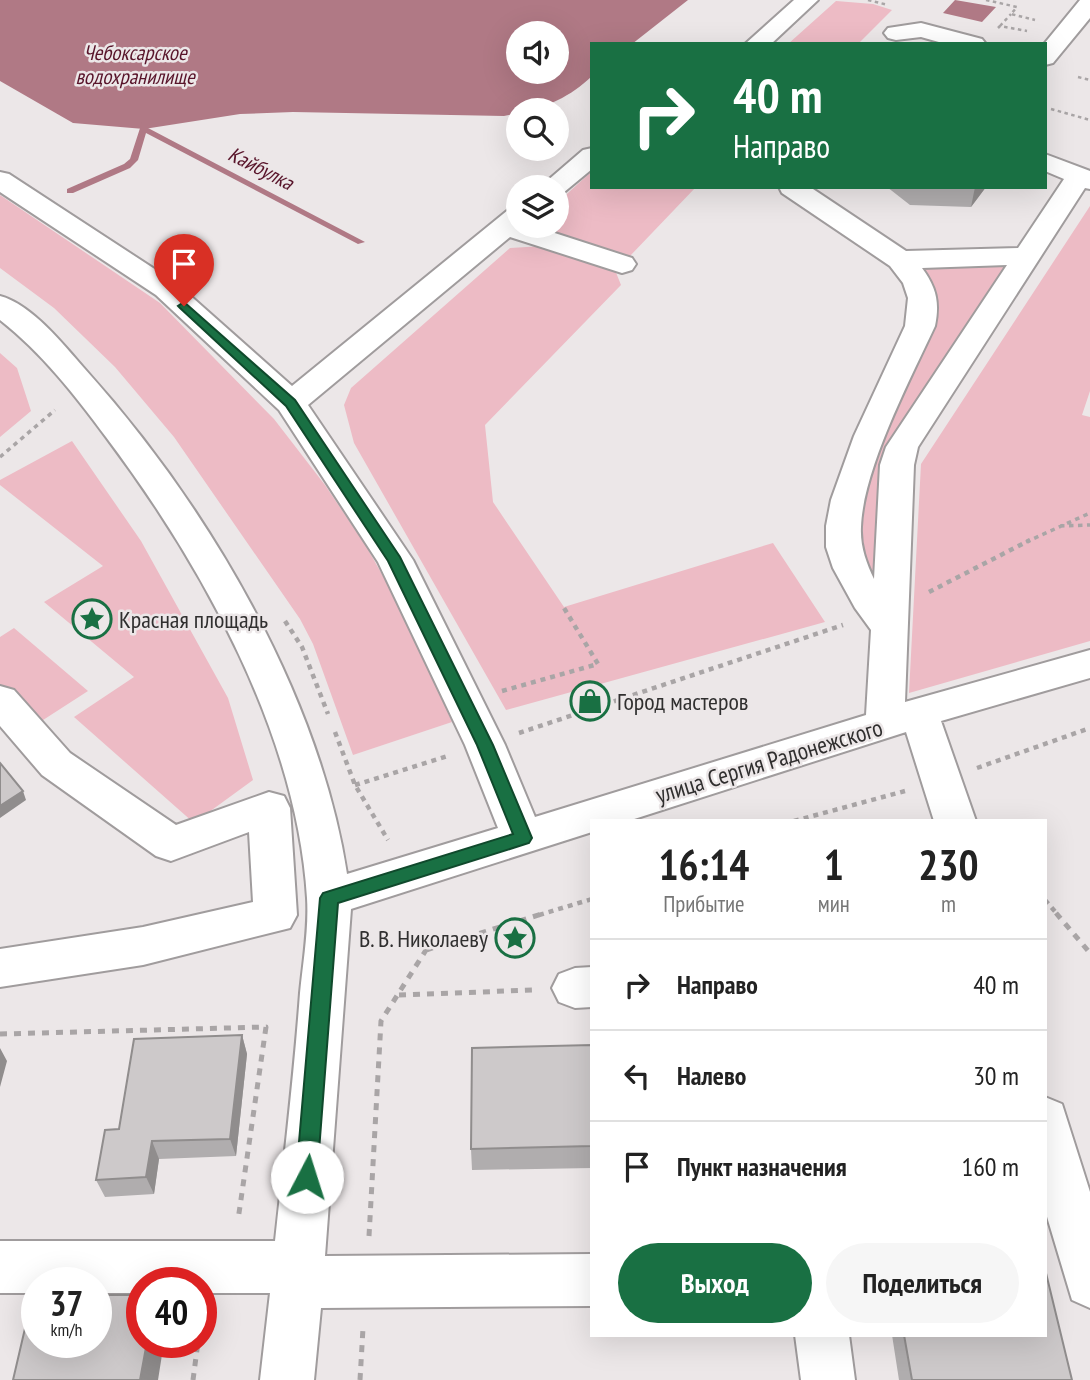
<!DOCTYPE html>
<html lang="ru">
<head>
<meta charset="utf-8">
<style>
  :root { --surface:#fff; --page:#f6f6f6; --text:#222; --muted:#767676; --line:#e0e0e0; --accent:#197043 }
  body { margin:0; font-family:"PT Sans Narrow",sans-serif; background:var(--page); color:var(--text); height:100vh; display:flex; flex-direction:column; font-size:26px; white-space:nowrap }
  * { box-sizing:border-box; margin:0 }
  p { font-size:23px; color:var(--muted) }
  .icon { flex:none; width:38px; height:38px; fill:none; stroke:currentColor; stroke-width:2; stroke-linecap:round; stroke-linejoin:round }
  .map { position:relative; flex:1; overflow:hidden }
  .sheet { position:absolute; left:590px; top:819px; width:457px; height:518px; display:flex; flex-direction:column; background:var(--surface); border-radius:0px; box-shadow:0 7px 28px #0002 }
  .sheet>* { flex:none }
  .banner { position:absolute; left:590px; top:42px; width:457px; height:147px; border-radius:0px; box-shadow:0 7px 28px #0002; background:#197043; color:#fff; overflow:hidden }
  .controls { position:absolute; left:506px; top:21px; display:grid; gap:14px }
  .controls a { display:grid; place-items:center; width:63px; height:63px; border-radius:50%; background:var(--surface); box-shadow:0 7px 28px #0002; font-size:35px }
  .speed { position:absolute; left:21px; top:1267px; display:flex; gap:14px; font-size:35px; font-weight:700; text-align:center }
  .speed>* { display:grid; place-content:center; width:91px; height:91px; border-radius:50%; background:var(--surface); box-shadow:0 7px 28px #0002; line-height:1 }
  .speed small { font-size:18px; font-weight:400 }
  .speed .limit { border:10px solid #d22; background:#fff; color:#111 }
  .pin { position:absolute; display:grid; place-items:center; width:60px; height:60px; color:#fff; margin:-72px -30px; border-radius:50% 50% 50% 0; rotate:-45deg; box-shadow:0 0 7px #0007 }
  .pin .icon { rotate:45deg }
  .me { position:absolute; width:77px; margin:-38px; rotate:5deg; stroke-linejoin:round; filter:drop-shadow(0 0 5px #0008) }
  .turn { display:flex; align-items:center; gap:24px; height:147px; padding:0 28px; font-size:32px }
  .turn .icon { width:91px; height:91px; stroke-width:2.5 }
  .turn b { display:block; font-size:49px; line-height:60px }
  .eta { display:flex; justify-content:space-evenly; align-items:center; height:119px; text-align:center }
  .eta b { font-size:42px; font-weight:800; line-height:49px }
  .button { display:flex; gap:14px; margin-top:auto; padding:14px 28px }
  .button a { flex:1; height:80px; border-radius:42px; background:var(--accent); color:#fff; font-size:28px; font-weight:800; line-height:80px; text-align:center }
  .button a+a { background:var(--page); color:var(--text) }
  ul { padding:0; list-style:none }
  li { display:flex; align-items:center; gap:21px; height:91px; padding:0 28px; border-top:2px solid var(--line) }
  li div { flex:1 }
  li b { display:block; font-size:26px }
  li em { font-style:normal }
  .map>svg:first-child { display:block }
</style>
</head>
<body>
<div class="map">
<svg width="1090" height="1380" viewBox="0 0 1090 1380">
  <rect width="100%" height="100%" fill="#ece7e8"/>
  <path fill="#edbbc5" d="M 836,1 L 873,4 L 892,10 L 858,44 L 788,44 Z
    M 591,172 L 592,187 L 696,187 L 630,256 L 537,226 L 556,226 L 557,203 Z
    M 0,195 L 160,303 L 274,419 L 325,485 L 366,546 L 405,615 L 452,722 L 353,755 L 313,644 L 300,619 L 174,437 L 115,367 L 54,308 L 0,268 Z
    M 1090,206 L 1090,391 L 1082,415 L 1090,417 L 1090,641 L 909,693 L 921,464 Z
    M 544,246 L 615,270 L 621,285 L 485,425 L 493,502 L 564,607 L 773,543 L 825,622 L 506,710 L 354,443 L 344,405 L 351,388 L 510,248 Z
    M 1001,265 L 1007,271 L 898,443 L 883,589 L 862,582 L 860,485 L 875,444 L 920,266 Z
    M 0,353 L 17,368 L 31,411 L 0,437 Z
    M 72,441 L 141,541 L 228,698 L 253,780 L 194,823 L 74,717 L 134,677 L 44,602 L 103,566 L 0,485 L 0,480 Z
    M 14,628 L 88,691 L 40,722 L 0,686 L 0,637 Z"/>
  <path fill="#b07985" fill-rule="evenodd" d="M 0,0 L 688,0 L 632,44 L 592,44 L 591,77 C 572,95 545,110 518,110 L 518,113 L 504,116 L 293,112 L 240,114 L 144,129 L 73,123 L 0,81 ZM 518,33 L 556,33 L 556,72 L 518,72 Z
    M 955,0 L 996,7 L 982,22 L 943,13 Z"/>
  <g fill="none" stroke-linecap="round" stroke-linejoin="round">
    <path fill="#b07985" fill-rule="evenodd" d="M 142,122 L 148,122 L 148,128 L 365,242 L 358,244 L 146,133 L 138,160 L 130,168 L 73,193 L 67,193 L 67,189 L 124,164 L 130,159 Z"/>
    <g stroke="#a09c9d" stroke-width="4">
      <path id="minor" d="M 794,0 L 818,0 L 771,44 L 745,44 Z
        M 1080,0 L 1090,0 L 1090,18 L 1053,63 L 1045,65 L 1044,44 Z
        M 921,23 L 982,39 L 986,44 L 946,44 L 921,37 L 896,40 L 888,38 L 884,33 L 888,28 Z
        M 592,148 L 592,169 L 563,193 L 556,194 L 556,187 L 540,187 L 583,150 Z
        M 1045,154 L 1090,171 L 1090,189 L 1085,188 L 918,447 L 914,465 L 905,702 L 1090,650 L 1090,678 L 941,721 L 976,821 L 934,821 L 906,732 L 628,821 L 592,821 L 592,832 L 351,909 L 325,1256 L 592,1254 L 592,1306 L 321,1308 L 314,1380 L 260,1380 L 270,1293 L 201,1293 L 201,1283 L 142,1283 L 142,1293 L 96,1293 L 96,1283 L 37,1283 L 37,1293 L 0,1293 L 0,1241 L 275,1241 C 284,1158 294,1076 300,993 C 303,962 309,929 307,898 C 297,735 203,566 106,437 C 75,395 42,353 0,320 L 0,296 C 31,304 63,344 84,368 C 206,503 319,693 347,874 L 498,828 L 465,745 L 378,562 L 279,410 L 156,295 L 0,192 L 0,172 L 9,174 L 176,283 L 292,386 L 508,210 L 518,208 L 518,226 L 533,226 L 632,258 L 636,264 L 632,270 L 622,273 L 510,237 L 308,405 L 413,560 L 505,745 L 535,817 L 866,715 L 871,630 L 855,608 L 833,568 L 826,547 L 826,526 L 831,500 L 854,436 L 905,326 L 908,298 L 903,283 L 890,266 L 782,193 L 779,187 L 810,187 L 906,251 L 1018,248 L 1064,179 L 1045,171 ZM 1007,265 L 886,447 L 880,465 L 874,579 C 866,562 860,546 861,527 C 863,469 910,380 935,326 C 940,302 936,287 922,268 Z
        M 0,686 L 14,690 L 70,753 L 176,825 L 269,792 L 284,796 L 290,808 L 297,915 L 290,928 L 143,965 L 0,987 L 0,949 L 143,927 L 253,902 L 249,832 L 171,861 L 156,856 L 42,775 L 0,726 Z
        M 592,967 L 592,1007 L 575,1008 L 559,1002 L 552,988 L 559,974 L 575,968 Z
        M 1045,1097 L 1062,1104 L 1090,1192 L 1090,1308 L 1072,1300 L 1045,1210 Z
        M 795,1335 L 849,1335 L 855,1380 L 801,1380 Z"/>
    </g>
    <path stroke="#a9a5a6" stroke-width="2.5" stroke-dasharray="3.5 3.5" stroke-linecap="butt" d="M 868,0 L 888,5
      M 986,0 L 1017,7 L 1011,14 L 1035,20
      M 1000,26 L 1011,14
      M 998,28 L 1000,26 L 1027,31
      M 1078,77 L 1090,80
      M 1051,109 L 1090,120"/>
    <path stroke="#a9a5a6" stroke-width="3.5" stroke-dasharray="4.5 4.5" stroke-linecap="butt" d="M 0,457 L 55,410
      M 1060,526 L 1090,525
      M 1026,542 L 1090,513"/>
    <path stroke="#a9a5a6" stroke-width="4.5" stroke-dasharray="5 5" stroke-linecap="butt" d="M 929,592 L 1030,540
      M 285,621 L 302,647 L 328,714
      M 502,691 L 598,664 L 564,608
      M 335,732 L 355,785 L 388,840
      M 519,733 L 843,625
      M 977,768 L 1090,728
      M 355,785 L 448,756
      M 794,821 L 905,791
      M 1045,900 L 1058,915
      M 539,915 L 592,899"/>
    <path stroke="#a9a5a6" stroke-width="5" stroke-dasharray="7 7" stroke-linecap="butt" d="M 1056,913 L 1090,953
      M 426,950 L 545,913
      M 399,995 L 534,990
      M 0,1034 L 266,1027 L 238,1220
      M 369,1236 L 381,1021 L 426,950 L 420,929
      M 193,1380 L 198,1342
      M 360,1380 L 363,1328"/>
    <use href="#minor" fill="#fff" fill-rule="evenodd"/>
  </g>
  <path fill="#b0adae" d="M 887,187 L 986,187 L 971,207 L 910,205 Z
    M 242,1035 L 247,1054 L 236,1156 L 159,1159 L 154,1194 L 105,1197 L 96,1180 L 119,1129 Z
    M 592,1045 L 592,1168 L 472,1170 L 471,1149 Z
    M 892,1335 L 1045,1335 L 1072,1380 L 899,1380 Z"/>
  <path fill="#908d8d" d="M 975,187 L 986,187 L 971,207 Z
    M 23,791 L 26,800 L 0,818 L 0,806 Z
    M 242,1035 L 247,1054 L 236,1156 L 230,1139 Z
    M 0,1048 L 7,1061 L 0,1087 Z
    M 152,1141 L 159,1159 L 154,1194 L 146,1177 Z
    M 147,1342 L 164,1342 L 158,1380 L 140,1380 Z"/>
  <path fill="#cdc9ca" stroke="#908d8d" stroke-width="2" d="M 0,763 L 23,791 L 0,806 Z
    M 242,1035 L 230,1139 L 152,1141 L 146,1177 L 96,1180 L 105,1130 L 119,1129 L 134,1039 Z
    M 592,1045 L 592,1146 L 471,1149 L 472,1048 Z
    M 1045,1269 L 1072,1380 L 912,1380 L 904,1335 L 1045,1335 Z
    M 33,1294 L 37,1294 L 37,1342 L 96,1342 L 96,1295 L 142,1295 L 142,1342 L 147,1342 L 140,1380 L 13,1380 Z"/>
  <path fill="#197043" stroke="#10492c" stroke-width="2" d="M 184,302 L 295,400 L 400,557 L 493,745 L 532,838 L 529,843 L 338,903 L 317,1177 L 314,1184 L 307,1187 L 300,1184 L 296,1177 L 320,898 L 323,893 L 513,834 L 477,745 L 388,561 L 286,406 L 180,308 L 178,306 Z"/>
  <defs>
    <g id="sight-ring" transform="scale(2.0125)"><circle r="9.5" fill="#ece7e8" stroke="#197043" stroke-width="1.5"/><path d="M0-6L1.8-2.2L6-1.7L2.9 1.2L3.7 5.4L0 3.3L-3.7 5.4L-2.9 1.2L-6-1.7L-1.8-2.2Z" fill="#197043"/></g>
    <g id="shop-ring" transform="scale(2.0125)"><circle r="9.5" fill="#ece7e8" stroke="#197043" stroke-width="1.5"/><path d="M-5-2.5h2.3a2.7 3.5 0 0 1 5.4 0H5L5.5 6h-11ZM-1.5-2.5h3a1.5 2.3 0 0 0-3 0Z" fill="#197043"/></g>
  </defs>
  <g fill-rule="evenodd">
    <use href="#sight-ring" x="92" y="619"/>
    <use href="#shop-ring" x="590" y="701"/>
    <use href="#sight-ring" x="515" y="938"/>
  </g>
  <g text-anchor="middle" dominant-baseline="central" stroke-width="5" stroke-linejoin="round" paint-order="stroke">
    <g font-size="21" font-style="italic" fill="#58142a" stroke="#ece7e8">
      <text x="135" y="52">Чебоксарское<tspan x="135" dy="24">водохранилище</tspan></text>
      <text transform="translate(261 168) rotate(27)">Кайбулка</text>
    </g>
    <g font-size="24" fill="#302f2f" stroke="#ece7e8" text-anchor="start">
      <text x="119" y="619">Красная площадь</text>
      <text x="617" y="701">Город мастеров</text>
      <text x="488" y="938" text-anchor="end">В. В. Николаеву</text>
    </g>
    <g font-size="24" fill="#302f2f" stroke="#ece7e8">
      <text transform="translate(769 761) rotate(-17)">улица Сергия Радонежского</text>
    </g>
  </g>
</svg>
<div class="controls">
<a><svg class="icon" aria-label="sound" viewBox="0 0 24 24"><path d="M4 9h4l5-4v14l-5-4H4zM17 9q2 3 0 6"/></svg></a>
<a><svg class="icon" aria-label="search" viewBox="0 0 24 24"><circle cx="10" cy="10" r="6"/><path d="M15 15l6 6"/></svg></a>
<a><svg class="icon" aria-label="layers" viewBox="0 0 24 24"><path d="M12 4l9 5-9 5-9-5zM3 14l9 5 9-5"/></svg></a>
</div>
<div class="speed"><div>37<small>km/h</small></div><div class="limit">40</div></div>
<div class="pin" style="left:184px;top:306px;background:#d93025"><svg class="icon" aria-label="arrive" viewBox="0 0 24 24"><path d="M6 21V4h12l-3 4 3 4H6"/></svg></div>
<svg class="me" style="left:307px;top:1177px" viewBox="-20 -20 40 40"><circle r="19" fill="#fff"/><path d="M0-13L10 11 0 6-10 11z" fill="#197043"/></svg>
<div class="banner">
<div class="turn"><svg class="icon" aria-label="right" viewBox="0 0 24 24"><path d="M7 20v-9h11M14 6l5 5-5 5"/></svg><div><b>40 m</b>Направо</div></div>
</div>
<section class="sheet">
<div class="eta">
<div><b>16:14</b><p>Прибытие</p></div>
<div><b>1</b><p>мин</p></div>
<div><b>230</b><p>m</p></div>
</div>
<ul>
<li><svg class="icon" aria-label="right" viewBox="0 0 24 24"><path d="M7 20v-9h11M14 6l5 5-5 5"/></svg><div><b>Направо</b></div><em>40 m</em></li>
<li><svg class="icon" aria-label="left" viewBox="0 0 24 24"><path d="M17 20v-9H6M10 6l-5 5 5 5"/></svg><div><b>Налево</b></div><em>30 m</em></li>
<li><svg class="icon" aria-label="arrive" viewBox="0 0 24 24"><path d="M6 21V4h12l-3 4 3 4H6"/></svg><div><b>Пункт назначения</b></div><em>160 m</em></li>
</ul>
<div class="button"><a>Выход</a><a>Поделиться</a></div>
</section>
</div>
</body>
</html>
